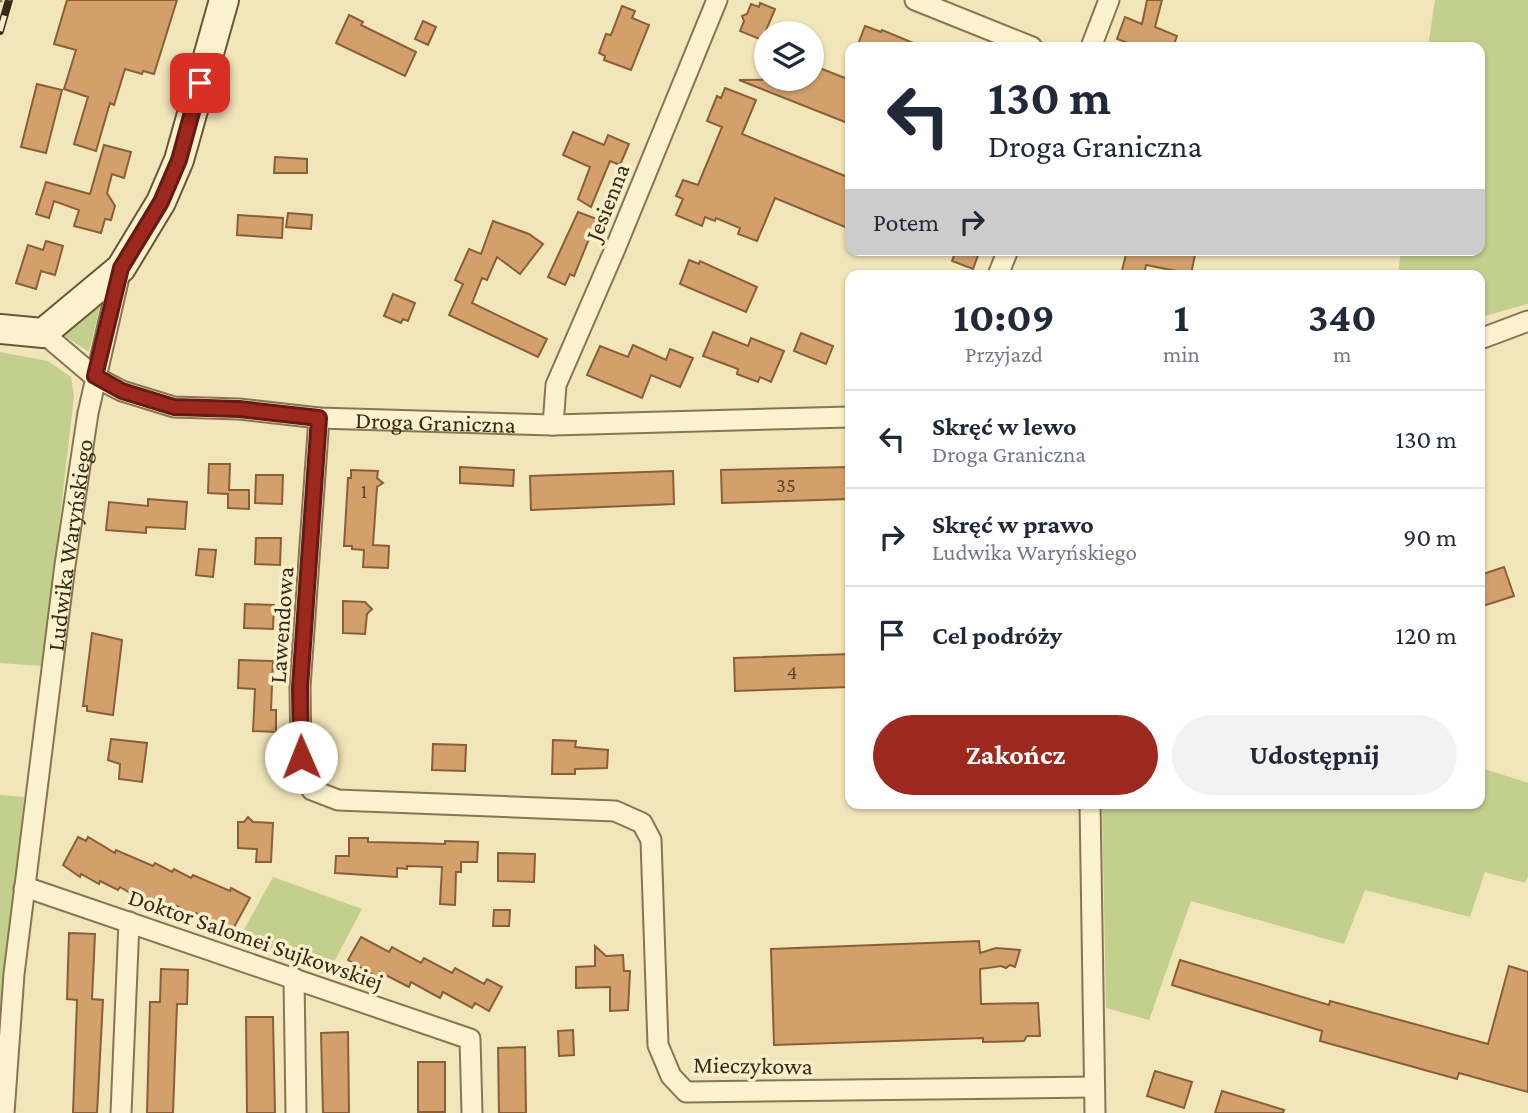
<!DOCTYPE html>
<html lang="pl">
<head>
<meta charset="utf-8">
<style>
  :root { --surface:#fff; --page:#f2f2f3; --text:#1f2937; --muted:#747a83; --line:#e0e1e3; --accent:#9d281e }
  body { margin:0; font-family:"Crimson Pro",serif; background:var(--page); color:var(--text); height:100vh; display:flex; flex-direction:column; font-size:26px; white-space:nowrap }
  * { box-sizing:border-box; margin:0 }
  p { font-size:23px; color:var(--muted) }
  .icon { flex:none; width:38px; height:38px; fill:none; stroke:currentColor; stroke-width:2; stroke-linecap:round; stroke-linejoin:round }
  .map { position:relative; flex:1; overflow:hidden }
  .details { position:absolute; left:845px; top:270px; width:640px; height:539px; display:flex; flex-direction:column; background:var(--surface); border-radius:14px; box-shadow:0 2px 5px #0004 }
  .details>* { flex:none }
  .hud { position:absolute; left:845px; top:42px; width:640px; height:214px; border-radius:14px; box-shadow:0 2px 5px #0004; background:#fff; color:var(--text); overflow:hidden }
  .fabs { position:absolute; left:754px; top:21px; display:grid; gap:14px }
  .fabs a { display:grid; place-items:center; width:70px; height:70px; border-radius:50%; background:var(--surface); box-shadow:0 2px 5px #0004; font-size:35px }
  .pin { position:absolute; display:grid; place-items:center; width:60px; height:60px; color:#fff; margin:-30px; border-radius:14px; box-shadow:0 4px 10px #0006 }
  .me { position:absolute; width:77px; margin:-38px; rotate:359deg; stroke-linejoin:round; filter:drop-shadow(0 0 5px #0008) }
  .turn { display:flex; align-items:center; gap:24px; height:147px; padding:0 28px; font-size:32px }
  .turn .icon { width:91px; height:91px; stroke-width:2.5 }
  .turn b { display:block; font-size:49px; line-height:60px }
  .then { display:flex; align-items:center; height:66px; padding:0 28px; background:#0003; gap:14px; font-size:26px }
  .eta { display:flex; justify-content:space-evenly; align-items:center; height:119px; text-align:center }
  .eta b { font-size:42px; font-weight:700; line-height:49px }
  .button { display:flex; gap:14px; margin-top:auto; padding:14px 28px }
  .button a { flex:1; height:80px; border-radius:42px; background:var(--accent); color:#fff; font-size:28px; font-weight:700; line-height:80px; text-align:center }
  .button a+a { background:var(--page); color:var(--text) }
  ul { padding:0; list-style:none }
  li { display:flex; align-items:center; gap:21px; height:98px; padding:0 28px; border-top:2px solid var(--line) }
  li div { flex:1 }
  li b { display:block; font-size:26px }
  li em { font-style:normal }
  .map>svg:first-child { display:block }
</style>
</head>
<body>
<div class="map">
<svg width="1528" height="1113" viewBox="0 0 1528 1113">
  <rect width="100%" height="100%" fill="#f1e5ba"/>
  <path fill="#c2cf8d" d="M 1435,0 L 1528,0 L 1528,304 L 1481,317 L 1480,275 L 1398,275 L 1401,250 L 1480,250 L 1480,47 L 1428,47 Z
    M 103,294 L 89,352 L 57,331 Z
    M 0,352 L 48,361 L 71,377 L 74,396 L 43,666 L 0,663 Z
    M 1481,768 L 1528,783 L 1528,876 L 1525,883 L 1485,872 L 1470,917 L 1365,890 L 1344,944 L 1191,901 L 1149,1020 L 1106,1008 L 1102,803 L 1480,803 Z
    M 0,795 L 24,797 L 0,1044 Z
    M 273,877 L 362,909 L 327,975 L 236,944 Z"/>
  <path fill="#d3a06c" stroke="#8a5f37" stroke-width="2" d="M 67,0 L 177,0 L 154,74 L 143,71 L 142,74 L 125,69 L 114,105 L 110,103 L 96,151 L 74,144 L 88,97 L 64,89 L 76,50 L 54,44 Z
    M 1147,0 L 1162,0 L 1155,27 L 1177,36 L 1173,47 L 1139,47 L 1117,39 L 1125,17 L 1142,24 Z
    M 760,3 L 775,9 L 762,40 L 740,31 L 744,21 L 742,16 L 747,14 L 751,4 L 759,7 Z
    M 622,6 L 635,11 L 632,18 L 649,25 L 631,70 L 604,60 L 605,56 L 599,53 L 606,34 L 611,35 Z
    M 349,15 L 363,22 L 361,25 L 416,52 L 405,76 L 336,43 Z
    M 423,21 L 436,27 L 428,45 L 415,39 Z
    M 865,26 L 881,32 L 882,30 L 923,47 L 857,47 Z
    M 812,65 L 850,80 L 850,124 L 739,80 L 812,79 Z
    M 37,84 L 62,90 L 46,153 L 21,147 Z
    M 725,88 L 756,100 L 742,134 L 850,178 L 850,229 L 775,198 L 757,241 L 738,234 L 740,228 L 716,218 L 715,221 L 705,217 L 702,226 L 676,215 L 683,199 L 676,196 L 683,180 L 698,185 L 722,127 L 707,121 L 717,96 L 721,98 Z
    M 573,132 L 604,145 L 608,135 L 629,144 L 620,165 L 610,161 L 591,207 L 578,199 L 590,167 L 563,155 Z
    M 104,145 L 131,152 L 124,178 L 112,174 L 107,193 L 115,206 L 111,220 L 105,219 L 101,233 L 74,226 L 79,210 L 54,201 L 49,218 L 36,214 L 46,182 L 90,194 Z
    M 275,157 L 307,159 L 307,173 L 274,173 Z
    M 578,212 L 597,219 L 574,276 L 570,274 L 565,285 L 548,277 Z
    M 288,213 L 312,215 L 311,229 L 286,227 Z
    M 238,215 L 283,218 L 282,238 L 237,235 Z
    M 493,221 L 529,234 L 543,244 L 520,274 L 497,257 L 487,280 L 482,278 L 472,303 L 547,339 L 538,357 L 449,315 L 463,284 L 455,280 L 469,249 L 481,254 Z
    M 46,241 L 63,246 L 55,275 L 41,271 L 36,289 L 16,283 L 28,245 L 43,250 Z
    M 956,250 L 980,250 L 973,269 L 952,261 Z
    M 1127,250 L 1149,253 L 1149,250 L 1196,250 L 1191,274 L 1146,265 L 1144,275 L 1121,275 Z
    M 689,260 L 699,264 L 700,261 L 757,287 L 746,312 L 680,284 Z
    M 393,294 L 415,303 L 408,321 L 403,319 L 401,323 L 384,316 Z
    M 713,332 L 748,346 L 751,338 L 784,351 L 771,382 L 760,377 L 758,382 L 737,374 L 738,369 L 703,356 Z
    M 801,333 L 833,346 L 826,364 L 794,351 Z
    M 633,345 L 666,360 L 670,349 L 693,358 L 680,387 L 651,375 L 642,398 L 587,375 L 600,346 L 628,357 Z
    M 209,464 L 230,464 L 229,490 L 249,490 L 249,509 L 228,508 L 228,494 L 208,493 Z
    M 460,467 L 514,470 L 513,486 L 460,483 Z
    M 850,467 L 850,499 L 722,503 L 721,470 Z
    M 351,470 L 378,471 L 377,478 L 383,483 L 377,487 L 373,545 L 389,546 L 388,568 L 363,567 L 364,550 L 352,549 L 352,546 L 344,546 L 348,478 L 351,478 Z
    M 673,471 L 674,504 L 531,510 L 530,476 Z
    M 256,475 L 283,475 L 282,504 L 255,503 Z
    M 148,499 L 187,502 L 185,529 L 146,527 L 146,533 L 106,530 L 109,502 L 148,506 Z
    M 256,538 L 281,538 L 280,565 L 255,564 Z
    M 199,549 L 216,550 L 213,577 L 196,575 Z
    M 1504,567 L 1514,596 L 1480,607 L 1480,575 Z
    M 343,601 L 365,602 L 372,609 L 367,614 L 365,634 L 343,633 Z
    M 245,604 L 274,605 L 273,629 L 244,628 Z
    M 92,633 L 122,640 L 113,715 L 87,711 L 87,706 L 83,706 Z
    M 850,654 L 850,687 L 735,691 L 734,658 Z
    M 239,660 L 273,661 L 271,710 L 276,710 L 276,732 L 253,731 L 255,689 L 238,688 Z
    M 111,739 L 147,743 L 142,782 L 119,779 L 120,764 L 108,760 Z
    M 553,740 L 576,741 L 575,747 L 608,750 L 607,768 L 575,769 L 575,774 L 552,774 Z
    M 433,744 L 466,745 L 465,771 L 432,770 Z
    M 248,817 L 253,822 L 273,823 L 271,862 L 256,862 L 257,849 L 238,848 L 238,822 L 244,822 Z
    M 78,837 L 86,841 L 88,837 L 115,853 L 116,850 L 153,866 L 155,863 L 172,872 L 174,869 L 191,878 L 193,875 L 230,891 L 231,888 L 250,898 L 233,929 L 196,913 L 195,916 L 177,906 L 175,909 L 158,900 L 156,903 L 139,893 L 137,897 L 120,887 L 118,890 L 100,881 L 99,884 L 81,874 L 80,877 L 63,865 Z
    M 349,838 L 368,838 L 368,842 L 416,843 L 445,844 L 445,841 L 478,842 L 477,862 L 461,862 L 461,872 L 456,872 L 455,905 L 440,904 L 442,867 L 407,866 L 407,869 L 397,868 L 397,877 L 335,873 L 336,856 L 349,856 Z
    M 498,853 L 535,854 L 534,882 L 498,881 Z
    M 494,910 L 510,910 L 509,926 L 493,926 Z
    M 69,933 L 95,934 L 92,999 L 103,1000 L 97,1113 L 73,1113 L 77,1000 L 67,999 Z
    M 361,937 L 389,952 L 392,947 L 421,963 L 424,958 L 452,973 L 455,968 L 484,984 L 487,979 L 502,987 L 489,1011 L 475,1003 L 472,1008 L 443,992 L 440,998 L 411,982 L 409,987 L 380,972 L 377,977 L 348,960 Z
    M 979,941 L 980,953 L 996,948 L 1020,950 L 1015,967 L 1010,965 L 1006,968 L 1001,966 L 980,969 L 981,1004 L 1038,1003 L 1040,1036 L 1027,1036 L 1024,1041 L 983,1042 L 983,1038 L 774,1045 L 771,949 Z
    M 595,946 L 606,956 L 623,955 L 624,971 L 630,971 L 628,1010 L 610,1011 L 610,987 L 576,988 L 576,967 L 595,966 Z
    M 1180,960 L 1329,1005 L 1330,1001 L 1488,1044 L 1509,966 L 1528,972 L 1528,1092 L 1459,1073 L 1457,1079 L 1320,1041 L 1322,1031 L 1172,985 Z
    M 161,969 L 188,970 L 187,1004 L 177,1004 L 173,1113 L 147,1113 L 150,1002 L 160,1002 Z
    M 246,1017 L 273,1017 L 275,1113 L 247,1113 Z
    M 573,1030 L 574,1055 L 559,1056 L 558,1031 Z
    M 348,1032 L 349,1113 L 323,1113 L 321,1033 Z
    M 525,1047 L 526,1113 L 499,1113 L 498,1048 Z
    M 418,1062 L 445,1062 L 445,1112 L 418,1112 Z
    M 1155,1071 L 1192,1082 L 1184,1108 L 1147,1096 Z
    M 1222,1091 L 1284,1110 L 1283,1113 L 1215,1113 Z"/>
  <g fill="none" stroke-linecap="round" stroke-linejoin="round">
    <g stroke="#897453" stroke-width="23">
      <g id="street">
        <path d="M 915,0 L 1032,47"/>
        <path d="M 1091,47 L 1109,0"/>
        <path d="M 998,275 L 1008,250"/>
        <path id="s1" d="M 43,333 L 95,377 L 122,391 L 174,407 L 239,409 L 319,418 L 553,425 L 850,417"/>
        <path d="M 1480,339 L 1528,321"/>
        <path d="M 319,418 L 300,687 L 301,757 L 312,790 L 338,800 L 615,811 L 642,823 L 651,840 L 658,1045 L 671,1076 L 686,1092 L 1094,1087"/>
        <path d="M 553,425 L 556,385 L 615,249 L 717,0"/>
        <path d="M 1090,803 L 1095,1113"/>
        <path d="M 24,889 L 31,889 L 470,1039 L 472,1113"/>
        <path d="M 294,978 L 296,1113"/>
        <path id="s2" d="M 4,1113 L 14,974 L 65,565 L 88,413 L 121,268"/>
        <path d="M 121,1113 L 129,922"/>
      </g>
    </g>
    <g stroke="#6a5537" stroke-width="32">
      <path id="secondary" d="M 0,329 L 43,333 L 121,268 L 161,202 L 179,160 L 224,0"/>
    </g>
    <path stroke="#897453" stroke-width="3.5" stroke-dasharray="5 3.5" stroke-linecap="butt" d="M 0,2 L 1,0"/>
    <use href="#street" stroke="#fcf2cd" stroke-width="19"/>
    <use href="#secondary" stroke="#fcf2cd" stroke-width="28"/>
    <g stroke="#362a19" stroke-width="8">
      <path id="rail" d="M 0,31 L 9,0"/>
    </g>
    <use href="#rail" stroke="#f8efca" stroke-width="5" stroke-dasharray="16" stroke-linecap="butt"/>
  </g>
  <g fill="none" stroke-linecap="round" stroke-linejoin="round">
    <g stroke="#661a14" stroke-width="18">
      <path id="route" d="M 200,83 L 179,160 L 161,202 L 121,268 L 95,376 L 122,391 L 174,407 L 239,409 L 319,418 L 300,687 L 301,757"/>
    </g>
    <use href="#route" stroke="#9d281e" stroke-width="12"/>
  </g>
  <g text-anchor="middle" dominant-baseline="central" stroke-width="7" stroke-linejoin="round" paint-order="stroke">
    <g font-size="21" fill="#5d482e">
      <text x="786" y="485">35</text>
      <text x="364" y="491">1</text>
      <text x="792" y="672">4</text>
    </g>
    <g font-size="24" fill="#362a19" stroke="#f8efca">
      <text transform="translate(607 202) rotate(-68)">Jesienna</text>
      <text stroke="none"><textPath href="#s1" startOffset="415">Droga Graniczna</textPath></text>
      <text stroke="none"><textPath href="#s2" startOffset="572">Ludwika Waryńskiego</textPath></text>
      <text transform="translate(281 625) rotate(-86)">Lawendowa</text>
      <text transform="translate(256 939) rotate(19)">Doktor Salomei Sujkowskiej</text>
      <text transform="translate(753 1065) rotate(1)">Mieczykowa</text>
    </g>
  </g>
</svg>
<div class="fabs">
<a><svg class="icon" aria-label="layers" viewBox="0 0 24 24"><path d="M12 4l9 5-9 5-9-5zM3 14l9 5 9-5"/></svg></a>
</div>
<div class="pin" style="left:200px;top:83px;background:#d93025"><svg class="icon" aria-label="arrive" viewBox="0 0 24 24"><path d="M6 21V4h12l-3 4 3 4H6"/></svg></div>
<svg class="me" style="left:301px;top:757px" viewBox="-20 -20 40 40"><circle r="19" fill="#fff"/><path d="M0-13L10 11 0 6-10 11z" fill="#9d281e"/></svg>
<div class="hud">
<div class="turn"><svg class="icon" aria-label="left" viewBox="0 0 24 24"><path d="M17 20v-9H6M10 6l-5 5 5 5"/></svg><div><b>130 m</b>Droga Graniczna</div></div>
<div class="then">Potem<svg class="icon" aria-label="right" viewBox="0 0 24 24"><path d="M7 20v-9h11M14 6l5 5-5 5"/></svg></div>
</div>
<section class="details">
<div class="eta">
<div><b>10:09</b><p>Przyjazd</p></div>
<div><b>1</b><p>min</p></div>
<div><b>340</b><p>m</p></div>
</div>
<ul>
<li><svg class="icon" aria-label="left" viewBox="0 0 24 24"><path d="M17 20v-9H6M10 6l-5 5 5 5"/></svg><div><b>Skręć w lewo</b><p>Droga Graniczna</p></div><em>130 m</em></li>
<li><svg class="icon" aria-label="right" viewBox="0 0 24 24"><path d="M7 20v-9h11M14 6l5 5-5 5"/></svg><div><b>Skręć w prawo</b><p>Ludwika Waryńskiego</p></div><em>90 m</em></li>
<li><svg class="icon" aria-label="arrive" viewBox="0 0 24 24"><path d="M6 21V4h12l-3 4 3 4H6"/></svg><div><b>Cel podróży</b></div><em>120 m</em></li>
</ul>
<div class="button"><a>Zakończ</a><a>Udostępnij</a></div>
</section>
</div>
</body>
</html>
